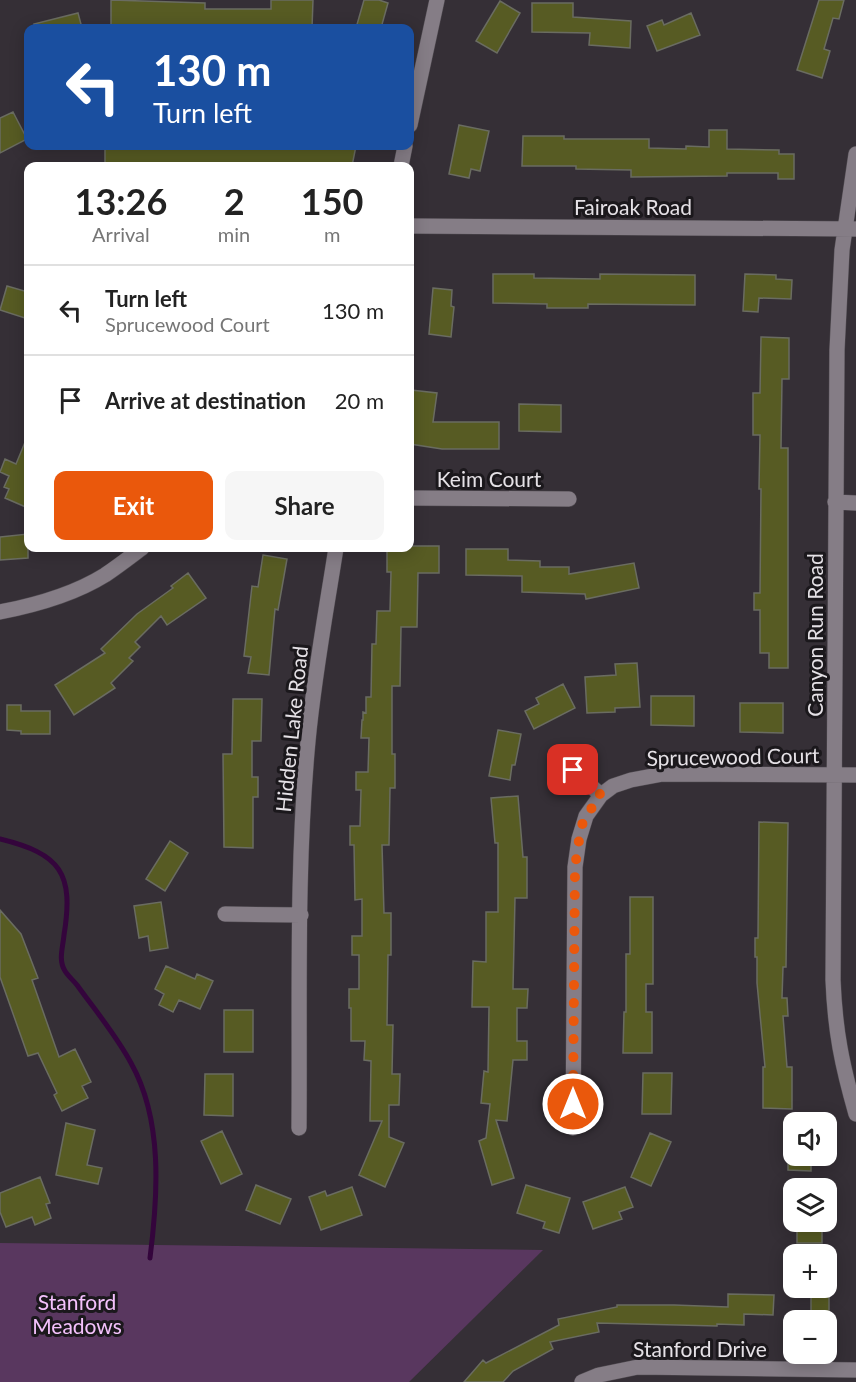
<!DOCTYPE html>
<html lang="en">
<head>
<meta charset="utf-8">
<style>
  :root { --surface:#fff; --page:#f6f6f6; --text:#222; --muted:#767676; --line:#e0e0e0; --accent:#ea580c }
  body { margin:0; font-family:Lato,sans-serif; background:var(--page); color:var(--text); height:100vh; display:flex; flex-direction:column; font-size:22px; white-space:nowrap }
  * { box-sizing:border-box; margin:0 }
  p { font-size:20px; color:var(--muted) }
  .icon { flex:none; width:33px; height:33px; fill:none; stroke:currentColor; stroke-width:2; stroke-linecap:round; stroke-linejoin:round }
  .map { position:relative; flex:1; overflow:hidden }
  .details { position:absolute; left:24px; top:162px; width:390px; height:390px; display:flex; flex-direction:column; background:var(--surface); border-radius:12px; box-shadow:0 3px 15px #0003 }
  .details>* { flex:none }
  .guide { position:absolute; left:24px; top:24px; width:390px; height:126px; border-radius:12px; box-shadow:0 3px 15px #0003; background:#1a4fa0; color:#fff; overflow:hidden }
  .controls { position:absolute; left:783px; top:1112px; display:grid; gap:12px }
  .controls a { display:grid; place-items:center; width:54px; height:54px; border-radius:12px; background:var(--surface); box-shadow:0 3px 15px #0003; font-size:30px }
  .pin { position:absolute; display:grid; place-items:center; width:51px; height:51px; color:#fff; margin:-26px; border-radius:12px; box-shadow:0 3px 9px #0006 }
  .me { position:absolute; width:66px; margin:-33px; rotate:0deg; stroke-linejoin:round; filter:drop-shadow(0 0 4px #0008) }
  .turn { display:flex; align-items:center; gap:21px; height:126px; padding:0 30px; font-size:27px }
  .turn .icon { width:78px; height:78px; stroke-width:2.5 }
  .turn b { display:block; font-size:42px; line-height:51px }
  .eta { display:flex; justify-content:space-evenly; align-items:center; height:102px; text-align:center }
  .eta b { font-size:36px; font-weight:700; line-height:42px }
  .cta { display:flex; gap:12px; margin-top:auto; padding:12px 30px }
  .cta a { flex:1; height:69px; border-radius:12px; background:var(--accent); color:#fff; font-size:24px; font-weight:700; line-height:69px; text-align:center }
  .cta a+a { background:var(--page); color:var(--text) }
  ul { padding:0; list-style:none }
  li { display:flex; align-items:center; gap:18px; height:90px; padding:0 30px; border-top:2px solid var(--line) }
  li div { flex:1 }
  li b { display:block; font-size:22px }
  li em { font-style:normal }
  .map>svg:first-child { display:block }
</style>
</head>
<body>
<div class="map">
<svg width="856" height="1382" viewBox="0 0 856 1382">
  <rect width="100%" height="100%" fill="#352f36"/>
  <path fill="#59375f" d="M 0,1243 L 543,1250 L 409,1382 L 0,1382 Z"/>
  <g fill="none" stroke-linecap="round" stroke-linejoin="round">
    <path stroke="#34053c" stroke-width="5" d="M 0,839 C 61,854 74,873 64,935 C 63,947 58,960 65,971 C 68,976 73,980 77,985 C 95,1010 116,1035 131,1063 C 163,1120 158,1195 150,1258"/>
  </g>
  <path fill="#575b23" stroke="#6a6c61" stroke-width="1.5" d="M 111,0 L 205,3 L 205,9 L 271,9 L 271,0 L 313,0 L 312,28 L 111,28 Z
    M 364,0 L 379,0 L 388,3 L 381,28 L 356,28 Z
    M 819,0 L 844,0 L 839,19 L 833,18 L 824,49 L 830,51 L 822,78 L 797,70 Z
    M 500,1 L 520,13 L 497,53 L 476,41 Z
    M 532,3 L 573,3 L 573,17 L 631,21 L 630,48 L 589,45 L 590,33 L 532,32 Z
    M 78,13 L 82,28 L 35,28 L 34,24 Z
    M 691,13 L 700,35 L 657,51 L 647,26 L 662,20 L 664,25 Z
    M 13,112 L 27,139 L 0,153 L 0,118 Z
    M 459,125 L 489,131 L 480,171 L 471,169 L 469,178 L 449,174 Z
    M 709,130 L 727,130 L 727,149 L 779,150 L 779,154 L 794,154 L 794,179 L 778,179 L 778,173 L 727,173 L 727,176 L 631,177 L 631,170 L 576,169 L 576,166 L 522,166 L 523,136 L 564,136 L 564,139 L 649,139 L 649,148 L 686,149 L 686,146 L 709,147 Z
    M 105,146 L 319,147 L 356,146 L 352,166 L 105,166 Z
    M 493,274 L 534,274 L 534,278 L 600,279 L 600,274 L 695,275 L 695,305 L 588,304 L 588,308 L 547,308 L 547,304 L 493,303 Z
    M 745,274 L 776,275 L 776,279 L 792,280 L 791,299 L 759,298 L 758,312 L 743,311 Z
    M 7,286 L 28,292 L 28,319 L 0,310 Z
    M 433,288 L 452,290 L 451,306 L 454,307 L 451,337 L 429,334 Z
    M 761,337 L 789,338 L 789,379 L 782,379 L 781,448 L 788,448 L 788,668 L 769,668 L 769,653 L 760,653 L 760,610 L 754,610 L 754,593 L 760,593 L 761,489 L 759,489 L 760,435 L 753,435 L 753,393 L 760,393 Z
    M 411,390 L 437,393 L 433,422 L 499,422 L 499,449 L 442,449 L 410,444 Z
    M 519,404 L 561,405 L 561,432 L 519,431 Z
    M 28,435 L 28,508 L 5,498 L 9,489 L 4,487 L 9,476 L 0,472 L 5,459 L 16,464 Z
    M 28,534 L 28,558 L 0,560 L 0,537 Z
    M 410,546 L 439,546 L 439,573 L 418,573 L 417,627 L 401,627 L 400,686 L 392,686 L 392,754 L 395,754 L 395,788 L 390,788 L 389,845 L 382,845 L 384,913 L 391,913 L 391,955 L 388,955 L 387,1025 L 393,1025 L 392,1074 L 400,1074 L 399,1105 L 389,1105 L 389,1137 L 404,1143 L 385,1187 L 359,1175 L 382,1121 L 370,1121 L 371,1061 L 364,1060 L 365,1041 L 351,1041 L 351,1008 L 349,1008 L 349,989 L 359,989 L 359,955 L 352,955 L 352,936 L 362,936 L 362,899 L 355,900 L 354,845 L 350,845 L 350,826 L 360,826 L 361,790 L 356,790 L 356,772 L 368,772 L 369,738 L 361,738 L 362,720 L 363,720 L 363,712 L 366,713 L 366,697 L 371,697 L 372,644 L 376,644 L 377,611 L 390,611 L 391,572 L 387,572 L 387,548 Z
    M 466,549 L 508,549 L 508,560 L 540,561 L 540,567 L 569,567 L 569,574 L 634,563 L 639,588 L 586,599 L 585,594 L 522,592 L 522,576 L 466,575 Z
    M 263,555 L 287,559 L 278,610 L 275,609 L 269,675 L 248,673 L 251,657 L 244,656 L 252,586 L 258,587 Z
    M 188,573 L 206,598 L 167,625 L 161,616 L 135,642 L 140,647 L 129,658 L 133,661 L 111,683 L 115,688 L 74,715 L 55,685 L 105,653 L 101,649 L 137,614 L 173,588 L 171,586 Z
    M 637,663 L 640,707 L 615,708 L 615,712 L 587,713 L 585,677 L 616,675 L 615,664 Z
    M 563,684 L 575,708 L 534,729 L 525,711 L 539,704 L 536,698 Z
    M 651,696 L 694,696 L 694,726 L 651,725 Z
    M 233,699 L 262,699 L 261,741 L 252,741 L 252,777 L 258,777 L 258,797 L 253,797 L 253,848 L 224,847 L 223,754 L 232,754 Z
    M 740,703 L 783,703 L 783,733 L 740,732 Z
    M 7,705 L 21,705 L 21,711 L 50,711 L 50,734 L 21,734 L 21,731 L 7,730 Z
    M 498,730 L 521,734 L 515,765 L 512,765 L 510,780 L 489,776 Z
    M 518,796 L 523,857 L 527,857 L 527,898 L 515,898 L 513,989 L 528,989 L 527,1008 L 517,1008 L 517,1041 L 527,1041 L 527,1060 L 513,1060 L 507,1121 L 496,1120 L 514,1178 L 492,1185 L 479,1141 L 486,1138 L 490,1104 L 481,1103 L 484,1071 L 488,1072 L 489,1007 L 472,1007 L 473,961 L 486,962 L 486,912 L 498,912 L 498,843 L 495,843 L 491,798 Z
    M 759,822 L 788,823 L 786,967 L 783,967 L 782,998 L 787,998 L 788,1016 L 783,1016 L 787,1067 L 792,1067 L 792,1109 L 763,1108 L 763,1067 L 765,1067 L 757,983 L 757,957 L 755,957 L 755,938 L 758,938 Z
    M 170,841 L 188,853 L 165,891 L 146,879 Z
    M 630,897 L 653,897 L 653,984 L 646,984 L 646,1012 L 652,1012 L 652,1053 L 623,1053 L 624,1012 L 626,1012 L 626,954 L 630,954 Z
    M 161,902 L 168,948 L 150,951 L 148,936 L 139,938 L 134,906 Z
    M 0,910 L 21,934 L 38,978 L 32,980 L 59,1057 L 75,1049 L 91,1082 L 82,1086 L 88,1098 L 62,1111 L 54,1095 L 57,1093 L 38,1053 L 28,1056 L 0,977 Z
    M 166,966 L 195,979 L 197,974 L 213,981 L 200,1009 L 179,1000 L 173,1012 L 159,1005 L 164,994 L 155,989 Z
    M 224,1010 L 253,1010 L 253,1052 L 224,1052 Z
    M 643,1073 L 672,1073 L 671,1114 L 642,1114 Z
    M 205,1074 L 233,1074 L 233,1116 L 204,1115 Z
    M 66,1123 L 95,1130 L 87,1165 L 102,1168 L 98,1184 L 56,1175 Z
    M 222,1131 L 242,1174 L 221,1184 L 201,1141 Z
    M 650,1133 L 671,1142 L 651,1186 L 631,1177 Z
    M 788,1155 L 811,1155 L 811,1171 L 788,1170 Z
    M 40,1177 L 50,1203 L 46,1204 L 51,1218 L 35,1225 L 32,1217 L 6,1227 L 0,1212 L 0,1193 Z
    M 256,1185 L 291,1199 L 280,1224 L 246,1210 Z
    M 526,1185 L 570,1198 L 559,1233 L 543,1228 L 545,1222 L 517,1213 Z
    M 352,1187 L 362,1215 L 321,1230 L 309,1197 L 325,1191 L 327,1196 Z
    M 625,1187 L 633,1207 L 619,1212 L 622,1219 L 593,1229 L 583,1202 Z
    M 797,1221 L 822,1221 L 822,1243 L 797,1243 Z
    M 811,1287 L 829,1287 L 829,1320 L 811,1320 Z
    M 728,1294 L 774,1295 L 773,1315 L 744,1314 L 744,1325 L 717,1324 L 717,1326 L 597,1323 L 599,1332 L 550,1342 L 553,1349 L 513,1371 L 503,1382 L 464,1382 L 483,1360 L 486,1363 L 559,1325 L 558,1319 L 617,1307 L 617,1305 L 674,1305 L 728,1307 Z"/>
  <g fill="none" stroke-linecap="round" stroke-linejoin="round">
    <g stroke="#514c52" stroke-width="16">
      <path id="minor" d="M 410,125 L 437,0
        M 856,154 L 842,250 L 837,350 L 833,980 C 835,1031 842,1065 856,1114
        M 401,166 L 405,146
        M 410,226 L 856,229
        M 410,498 L 569,499
        M 835,502 L 856,503
        M 0,612 C 36,605 73,595 105,575 C 117,567 130,557 142,548
        M 573,770 L 601,795
        M 225,914 L 301,915
        M 299,1128 C 300,999 296,869 308,741 C 314,676 326,612 336,548
        M 573,1128 L 575,867 L 579,839 L 586,816 L 601,795 L 613,786 L 631,780 L 663,774 L 856,775
        M 582,1382 L 599,1375 L 638,1367 L 856,1370"/>
    </g>
    <use href="#minor" stroke="#857d86" stroke-width="15"/>
  </g>
  <g fill="none" stroke-linecap="round" stroke-linejoin="round">
    <path stroke="#ea580c" stroke-width="10" stroke-dasharray="0 18" d="M 573,770 L 601,795 L 586,816 L 581,827 L 575,867 L 573,1104"/>
  </g>
  <g text-anchor="middle" dominant-baseline="central" stroke-width="6" stroke-linejoin="round" paint-order="stroke">
    <g font-size="21" fill="#e5e1e6" stroke="#1b181c">
      <text x="633" y="206">Fairoak Road</text>
      <text x="489" y="478">Keim Court</text>
      <text transform="translate(814 635) rotate(-90)">Canyon Run Road</text>
      <text transform="translate(291 729) rotate(-84)">Hidden Lake Road</text>
      <text transform="translate(733 756) rotate(-1)">Sprucewood Court</text>
      <text x="700" y="1348">Stanford Drive</text>
    </g>
    <g font-size="21" fill="#f4c1fc" stroke="#1b181c">
      <text x="77" y="1301">Stanford<tspan x="77" dy="24">Meadows</tspan></text>
    </g>
  </g>
</svg>
<div class="controls">
<a><svg class="icon" aria-label="sound" viewBox="0 0 24 24"><path d="M4 9h4l5-4v14l-5-4H4zM17 9q2 3 0 6"/></svg></a>
<a><svg class="icon" aria-label="layers" viewBox="0 0 24 24"><path d="M12 4l9 5-9 5-9-5zM3 14l9 5 9-5"/></svg></a>
<a>+</a>
<a>−</a>
</div>
<div class="pin" style="left:573px;top:770px;background:#d93025"><svg class="icon" aria-label="arrive" viewBox="0 0 24 24"><path d="M6 21V4h12l-3 4 3 4H6"/></svg></div>
<svg class="me" style="left:573px;top:1104px" viewBox="-20 -20 40 40"><circle r="17" fill="#ea580c" stroke="#fff" stroke-width="3"/><path d="M0-11L8 9 0 5-8 9z" fill="#fff"/></svg>
<div class="guide">
<div class="turn"><svg class="icon" aria-label="left" viewBox="0 0 24 24"><path d="M17 20v-9H6M10 6l-5 5 5 5"/></svg><div><b>130 m</b>Turn left</div></div>
</div>
<section class="details">
<div class="eta">
<div><b>13:26</b><p>Arrival</p></div>
<div><b>2</b><p>min</p></div>
<div><b>150</b><p>m</p></div>
</div>
<ul>
<li><svg class="icon" aria-label="left" viewBox="0 0 24 24"><path d="M17 20v-9H6M10 6l-5 5 5 5"/></svg><div><b>Turn left</b><p>Sprucewood Court</p></div><em>130 m</em></li>
<li><svg class="icon" aria-label="arrive" viewBox="0 0 24 24"><path d="M6 21V4h12l-3 4 3 4H6"/></svg><div><b>Arrive at destination</b></div><em>20 m</em></li>
</ul>
<div class="cta"><a>Exit</a><a>Share</a></div>
</section>
</div>
</body>
</html>
